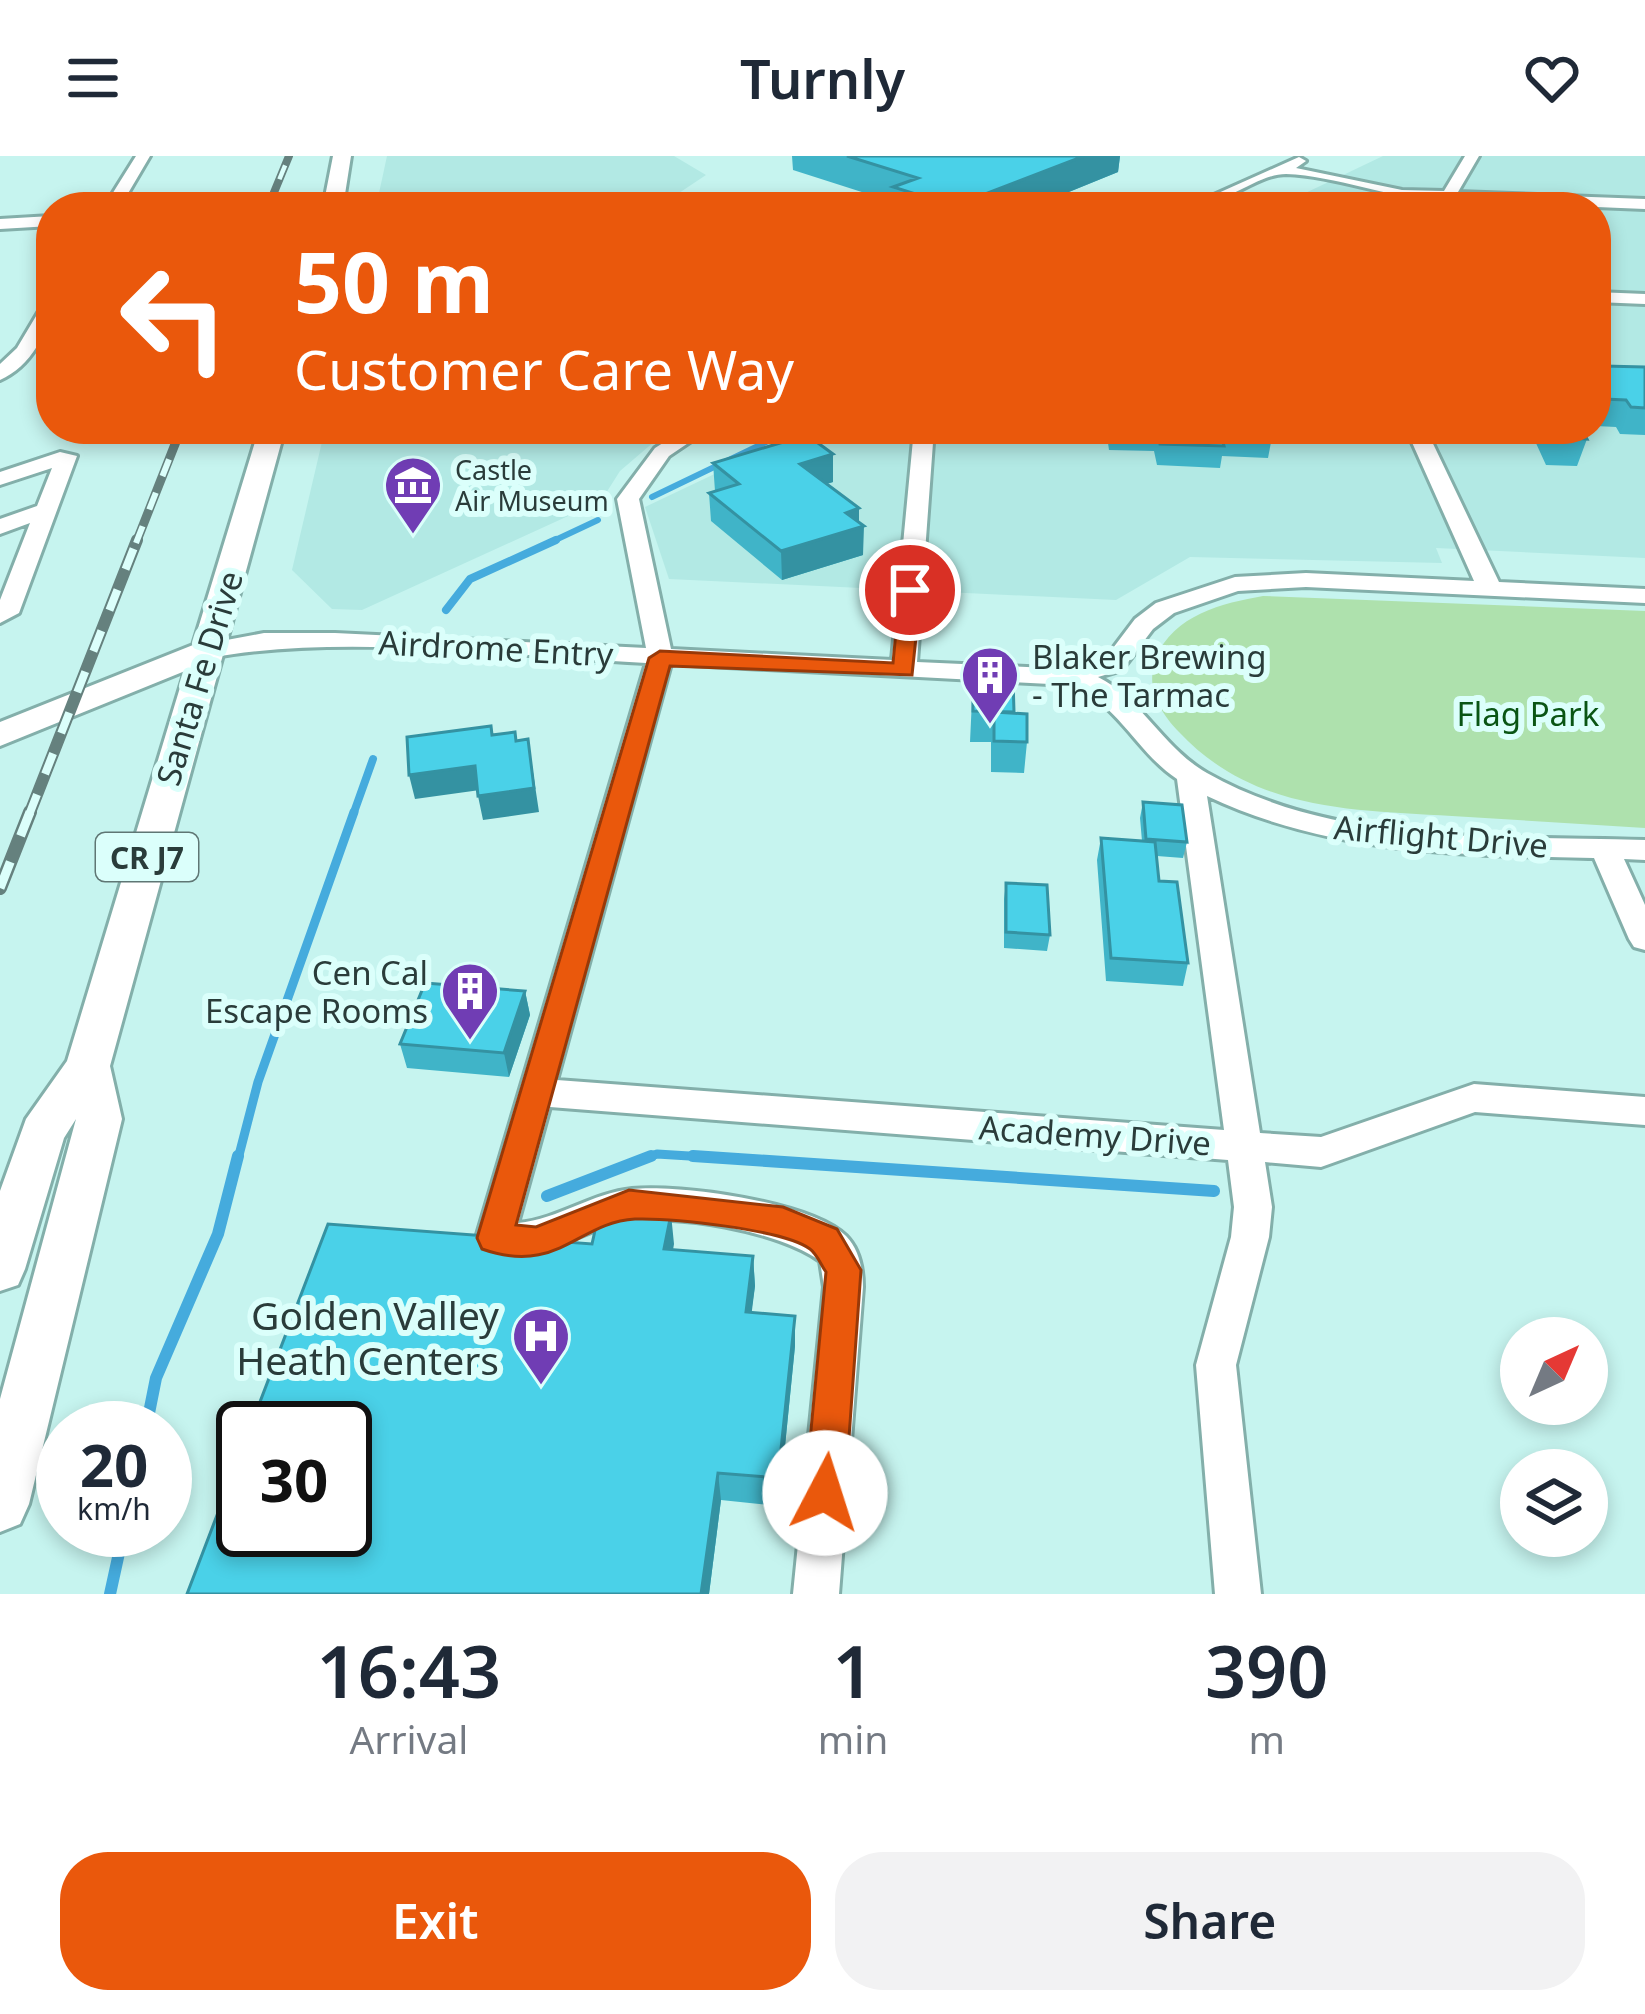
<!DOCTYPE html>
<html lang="en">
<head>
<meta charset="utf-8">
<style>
  :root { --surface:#fff; --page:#f2f2f3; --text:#1f2937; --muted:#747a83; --accent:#ea580c }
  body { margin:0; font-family:"Noto Sans",sans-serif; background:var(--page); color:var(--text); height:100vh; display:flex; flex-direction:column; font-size:45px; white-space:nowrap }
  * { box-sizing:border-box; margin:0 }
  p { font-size:39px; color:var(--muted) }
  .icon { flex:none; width:66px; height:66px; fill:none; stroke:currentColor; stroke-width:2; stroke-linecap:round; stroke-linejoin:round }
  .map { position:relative; height:1438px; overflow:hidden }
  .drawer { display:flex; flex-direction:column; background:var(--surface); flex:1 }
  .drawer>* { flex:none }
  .hud { position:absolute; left:36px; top:36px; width:1575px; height:252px; border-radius:48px; box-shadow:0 6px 18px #0003; background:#ea580c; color:#fff; overflow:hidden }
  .needle { width:78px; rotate:44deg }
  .tools { position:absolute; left:1500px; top:1161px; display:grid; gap:24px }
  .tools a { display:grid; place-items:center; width:108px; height:108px; border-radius:50%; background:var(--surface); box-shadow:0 6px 18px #0003; font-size:60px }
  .speed { position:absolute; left:36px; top:1245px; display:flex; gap:24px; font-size:60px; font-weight:700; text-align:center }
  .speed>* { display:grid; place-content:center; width:156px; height:156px; border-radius:50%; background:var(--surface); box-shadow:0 6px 18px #0003; line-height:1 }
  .speed small { font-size:30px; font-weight:400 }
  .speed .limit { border:6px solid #111; border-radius:18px; background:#fff; color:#111 }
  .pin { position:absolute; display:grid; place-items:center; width:102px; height:102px; color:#fff; margin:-51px; border:6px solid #fff; border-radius:50%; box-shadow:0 3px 12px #0007 }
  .me { position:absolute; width:132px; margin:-66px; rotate:5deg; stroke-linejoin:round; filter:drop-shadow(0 0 9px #0008) }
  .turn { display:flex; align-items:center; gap:42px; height:252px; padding:0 60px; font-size:54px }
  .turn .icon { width:156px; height:156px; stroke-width:2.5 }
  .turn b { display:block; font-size:84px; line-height:102px }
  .eta { display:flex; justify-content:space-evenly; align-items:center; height:204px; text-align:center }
  .eta b { font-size:72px; font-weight:600; line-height:84px }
  .action { display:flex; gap:24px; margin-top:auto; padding:24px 60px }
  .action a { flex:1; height:138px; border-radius:48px; background:var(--accent); color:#fff; font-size:48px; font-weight:600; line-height:138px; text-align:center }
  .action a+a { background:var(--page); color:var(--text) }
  header { display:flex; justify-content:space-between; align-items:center; height:156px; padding:0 60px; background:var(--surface); font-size:54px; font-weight:600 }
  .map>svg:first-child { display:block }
</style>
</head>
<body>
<header><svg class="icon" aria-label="menu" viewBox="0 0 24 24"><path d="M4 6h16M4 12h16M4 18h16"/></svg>Turnly<svg class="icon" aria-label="heart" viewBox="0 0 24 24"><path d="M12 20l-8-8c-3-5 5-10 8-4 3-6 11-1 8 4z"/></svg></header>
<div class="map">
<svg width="1645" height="1438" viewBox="0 0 1645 1438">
  <rect width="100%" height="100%" fill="#c6f4ef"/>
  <path fill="#b2e9e4" d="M 387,0 L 674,0 L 706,19 L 658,51 L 376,51 Z
    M 1383,0 L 1645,0 L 1645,402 L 1436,392 L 1442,407 L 1190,401 L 1116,444 L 669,423 L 645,351 L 809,273 L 1596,273 L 1596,51 L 1276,51 Z
    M 325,273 L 669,273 L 620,315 L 601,345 L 362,454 L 332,453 L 292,414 Z"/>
  <path fill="#aee1ad" d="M 1263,440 L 1645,455 L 1645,672 C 1581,668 1516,664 1452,660 C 1351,654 1253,655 1179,576 C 1159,555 1145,531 1156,502 C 1173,459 1223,447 1263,440 Z"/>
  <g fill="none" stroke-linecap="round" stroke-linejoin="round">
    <path stroke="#45abdd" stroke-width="6" d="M 652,341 L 793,273
      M 549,387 L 598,364"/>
    <path stroke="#45abdd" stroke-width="8" d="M 446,454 L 470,423 L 556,384
      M 353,659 L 373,603"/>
    <path stroke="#45abdd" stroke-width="9" d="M 238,1003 L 258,926 L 354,656
      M 643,1003 L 657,998 L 738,1003"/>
    <path stroke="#45abdd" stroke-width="12" d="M 693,1000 L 1214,1035
      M 547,1040 L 651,1000
      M 146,1272 L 156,1222 L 218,1078 L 238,1000
      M 110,1438 L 124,1374"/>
    <g stroke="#83afaa" stroke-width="6">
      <path id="minor" d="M 136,0 L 150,0 L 120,51 L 104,51 Z
        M 1465,0 L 1479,0 L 1458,36 L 1645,43 L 1645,53 L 1453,45 L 1450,51 L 1434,51 L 1439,44 C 1387,42 1337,20 1286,18 C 1256,18 1224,51 1187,51 L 1299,1 L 1306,5 L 1296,12 L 1402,34 L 1444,35 Z
        M 51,60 L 51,70 L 0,73 L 0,63 Z
        M 1596,136 L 1645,138 L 1645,148 L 1596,146 Z
        M 51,144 C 51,175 30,211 0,224 L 0,208 L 17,192 L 45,145 Z
        M 685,273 L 709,273 L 669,300 L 639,343 L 671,493 L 892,504 L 914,273 L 934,273 L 917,506 L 1070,513 L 1104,504 L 1135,463 L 1156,447 L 1235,421 L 1306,417 L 1474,425 L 1406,273 L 1426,273 L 1499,426 L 1645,433 L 1645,447 L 1306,431 L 1238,435 L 1174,457 L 1153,473 L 1122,514 L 1098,521 C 1142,543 1163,592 1207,617 C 1338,691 1499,679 1645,684 L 1645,704 L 1624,703 L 1645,749 L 1645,794 L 1634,791 L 1629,783 L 1594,702 C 1461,699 1329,698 1207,640 L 1260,977 L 1321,981 L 1474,928 L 1645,941 L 1645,969 L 1475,956 L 1321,1011 L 1265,1006 L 1272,1051 L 1269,1081 L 1236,1209 L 1261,1438 L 1215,1438 L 1196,1209 L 1231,1081 L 1234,1051 L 1228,1004 L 550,951 L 518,1067 C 559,1063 592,1037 632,1033 C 680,1028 811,1046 846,1080 C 859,1093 863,1114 863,1131 L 839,1438 L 793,1438 L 824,1131 L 820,1105 C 780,1075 672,1056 623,1066 C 573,1076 536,1113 482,1094 L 476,1082 L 646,507 C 507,500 344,477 209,502 L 196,494 L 200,489 L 264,477 L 335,477 L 646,492 L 617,343 L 655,292 ZM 671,508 L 1069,529 C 1117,545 1136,596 1177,623 L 1224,974 L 557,924 Z
        M 60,296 L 77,300 L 19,457 L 0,467 L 0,444 L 30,367 L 0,378 L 0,363 L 37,350 L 52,312 L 0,329 L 0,316 Z"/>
    </g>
    <g stroke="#83afaa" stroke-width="6">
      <path id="major" d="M 333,0 L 351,0 L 343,51 L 323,51 Z
        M 259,273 L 285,273 L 110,910 L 122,963 L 29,1348 L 20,1368 L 0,1376 L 0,1243 L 76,963 L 64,982 L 25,1113 L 18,1129 L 0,1135 L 0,1035 L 26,963 L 67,905 L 185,515 L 0,590 L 0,566 L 193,489 Z"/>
    </g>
    <use href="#minor" fill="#fff" fill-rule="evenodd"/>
    <use href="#major" fill="#fff" fill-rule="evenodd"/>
    <g stroke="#65817e" stroke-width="8">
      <path id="rail-far3" d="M 268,51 L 289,0"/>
    </g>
    <g stroke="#65817e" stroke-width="9">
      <path id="rail-far2" d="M 136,387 L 181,273"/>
    </g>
    <g stroke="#65817e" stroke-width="12">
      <path id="rail-far1" d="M 29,659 L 137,384"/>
    </g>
    <g stroke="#65817e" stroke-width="14">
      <path id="rail" d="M 0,732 L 30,656"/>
    </g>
    <use href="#rail-far3" stroke="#dbfffb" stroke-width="4.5" stroke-dasharray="15" stroke-linecap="butt"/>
    <use href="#rail-far2" stroke="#dbfffb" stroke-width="6" stroke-dasharray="18" stroke-linecap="butt"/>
    <use href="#rail-far1" stroke="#dbfffb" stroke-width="8" stroke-dasharray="22" stroke-linecap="butt"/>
    <use href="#rail" stroke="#dbfffb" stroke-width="9" stroke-dasharray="28" stroke-linecap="butt"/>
  </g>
  <path fill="#40b4c8" d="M 792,0 L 1120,0 L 1118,16 L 1032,51 L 892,51 L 893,46 L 793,14 Z
    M 1603,210 L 1645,211 L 1645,279 L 1620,278 L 1616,271 L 1596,270 L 1596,214 L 1601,214 Z
    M 1106,273 L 1270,273 L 1272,281 L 1268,302 L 1222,300 L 1220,312 L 1157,309 L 1154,295 L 1109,294 Z
    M 1540,273 L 1582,273 L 1587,283 L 1577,310 L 1546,309 L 1535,285 Z
    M 713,307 L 833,326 L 826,328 L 859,366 L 863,399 L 782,424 L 711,365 L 709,337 L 715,335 Z
    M 973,522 L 1013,557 L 1027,586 L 1024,617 L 991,616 L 991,586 L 970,586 Z
    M 1143,646 L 1187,686 L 1183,702 L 1157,700 L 1159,725 L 1188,807 L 1183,830 L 1106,825 L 1097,704 L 1101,682 L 1142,685 L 1140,662 Z
    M 1006,727 L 1050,779 L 1047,795 L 1004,792 L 1004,743 Z
    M 525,835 L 530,859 L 509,921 L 407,912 L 400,888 Z
    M 671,1058 L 673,1094 L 753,1100 L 755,1130 L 751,1157 L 795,1160 L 795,1190 L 779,1350 L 721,1344 L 709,1438 L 187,1438 L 592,1088 Z"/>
  <path fill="#3492a2" d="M 1084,0 L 1120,0 L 1118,16 L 1032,51 L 954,51 Z
    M 833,298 L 833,326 L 800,336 L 800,308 Z
    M 859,352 L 859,371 L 864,370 L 863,399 L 782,424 L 781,395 L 846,357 Z
    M 528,583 L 539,656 L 483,664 L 478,640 Z
    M 475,610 L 480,634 L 415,643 L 409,619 Z
    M 525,835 L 530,859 L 509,921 L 504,897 Z
    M 671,1058 L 674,1088 L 668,1124 L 664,1093 Z
    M 753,1100 L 755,1130 L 748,1186 L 746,1156 Z
    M 795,1160 L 795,1190 L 779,1350 L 778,1322 Z
    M 718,1317 L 721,1344 L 709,1438 L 701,1438 Z"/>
  <path fill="#4ad1e8" stroke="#3492a2" stroke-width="3" d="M 847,0 L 1084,0 L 954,50 L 893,31 L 918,22 Z
    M 1603,210 L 1645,211 L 1645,252 L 1631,251 L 1626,244 L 1604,243 L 1596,231 L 1596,214 L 1606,214 Z
    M 1119,273 L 1270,273 L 1272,281 L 1221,279 L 1224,290 L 1160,288 L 1158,274 Z
    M 1552,273 L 1582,273 L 1587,283 L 1556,281 Z
    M 807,279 L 833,298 L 800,308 L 859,352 L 846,357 L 864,370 L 781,395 L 709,337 L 739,328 L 713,307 Z
    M 973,522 L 1013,523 L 1014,556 L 973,555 Z
    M 994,556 L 1027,558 L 1027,586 L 994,585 Z
    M 491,570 L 492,579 L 515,576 L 516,585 L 528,583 L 534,632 L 478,640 L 475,610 L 409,619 L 407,581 Z
    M 1143,646 L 1182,649 L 1187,686 L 1146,683 Z
    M 1101,682 L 1155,686 L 1159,725 L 1177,726 L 1188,807 L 1111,802 Z
    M 1006,727 L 1047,729 L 1050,779 L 1006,776 Z
    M 425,827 L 525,835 L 504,897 L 400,888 Z
    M 600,1052 L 671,1058 L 664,1093 L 753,1100 L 746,1156 L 795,1160 L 778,1322 L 718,1317 L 701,1438 L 187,1438 L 243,1291 L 243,1374 L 345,1374 L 345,1272 L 250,1272 L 328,1068 L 592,1088 Z"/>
  <path fill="#ea580c" stroke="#983908" stroke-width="3" d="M 910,428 L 921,434 L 912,519 L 670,510 L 516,1069 L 536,1071 L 629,1034 L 783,1051 L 837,1073 L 861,1114 L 845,1337 L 839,1351 L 825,1357 L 811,1351 L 805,1337 L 826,1116 C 821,1109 817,1098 810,1093 C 783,1073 670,1062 635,1063 C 578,1066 558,1120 482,1093 L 477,1082 L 649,502 L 660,495 L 893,507 L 900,434 Z"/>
  <defs>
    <g id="museum-pin" transform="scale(3)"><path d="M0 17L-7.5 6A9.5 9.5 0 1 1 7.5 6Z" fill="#703db4" stroke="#dbfffb"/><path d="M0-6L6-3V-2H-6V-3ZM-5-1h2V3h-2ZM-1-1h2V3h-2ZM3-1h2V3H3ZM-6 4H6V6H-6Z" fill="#fff"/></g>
    <g id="building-pin" transform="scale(3)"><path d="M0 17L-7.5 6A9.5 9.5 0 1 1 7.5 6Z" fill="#703db4" stroke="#dbfffb"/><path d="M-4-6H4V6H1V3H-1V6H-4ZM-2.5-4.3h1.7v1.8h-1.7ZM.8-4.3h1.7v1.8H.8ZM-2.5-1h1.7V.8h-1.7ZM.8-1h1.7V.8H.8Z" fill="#fff"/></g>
    <g id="hospital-pin" transform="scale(3)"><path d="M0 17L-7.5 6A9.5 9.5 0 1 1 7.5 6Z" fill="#703db4" stroke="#dbfffb"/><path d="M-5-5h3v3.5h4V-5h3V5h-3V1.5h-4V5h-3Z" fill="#fff"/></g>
  </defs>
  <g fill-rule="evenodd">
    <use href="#museum-pin" x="413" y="329"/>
    <use href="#building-pin" x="990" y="519"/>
    <use href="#building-pin" x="470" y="835"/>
    <use href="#hospital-pin" x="541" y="1180"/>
  </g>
  <g text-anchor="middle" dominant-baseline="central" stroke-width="12" stroke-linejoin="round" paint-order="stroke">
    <g font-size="27" fill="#2a3c3a" stroke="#dbfffb" text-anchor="start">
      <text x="455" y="313">Castle<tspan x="455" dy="31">Air Museum</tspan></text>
    </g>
    <rect fill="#dbfffb" stroke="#5f7674" stroke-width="3" x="96" y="677" width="102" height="48" rx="9"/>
    <g font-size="30" font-weight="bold" fill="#2a3c3a">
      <text x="147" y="701">CR J7</text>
    </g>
    <g font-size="33" fill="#2a3c3a" stroke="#dbfffb">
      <text transform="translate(496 492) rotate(3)">Airdrome Entry</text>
      <text transform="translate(199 522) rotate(-73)">Santa Fe Drive</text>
      <text transform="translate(1441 680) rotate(5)">Airflight Drive</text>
      <text transform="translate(1095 979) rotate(4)">Academy Drive</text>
    </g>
    <g font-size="33" fill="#2a3c3a" stroke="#dbfffb" text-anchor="start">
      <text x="1032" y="500">Blaker Brewing<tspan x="1032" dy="38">- The Tarmac</tspan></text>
      <text x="428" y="816" text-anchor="end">Cen Cal<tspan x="428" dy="38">Escape Rooms</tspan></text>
    </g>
    <g font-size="33" fill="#0a5514" stroke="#dbfffb">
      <text x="1528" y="557">Flag Park</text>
    </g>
    <g font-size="39" fill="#2a3c3a" stroke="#dbfffb" text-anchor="end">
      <text x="499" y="1158">Golden Valley<tspan x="499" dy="45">Heath Centers</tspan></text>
    </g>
  </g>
</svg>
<div class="tools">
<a><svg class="needle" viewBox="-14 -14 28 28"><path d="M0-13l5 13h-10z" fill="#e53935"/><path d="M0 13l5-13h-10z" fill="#747a83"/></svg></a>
<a><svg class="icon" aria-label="layers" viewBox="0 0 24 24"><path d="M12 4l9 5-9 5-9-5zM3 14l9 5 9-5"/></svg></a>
</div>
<div class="speed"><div>20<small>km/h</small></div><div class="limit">30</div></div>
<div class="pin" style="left:910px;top:434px;background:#d93025"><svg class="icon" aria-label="arrive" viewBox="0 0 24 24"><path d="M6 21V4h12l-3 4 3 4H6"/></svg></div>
<svg class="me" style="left:825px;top:1337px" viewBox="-20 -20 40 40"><circle r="19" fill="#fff"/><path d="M0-13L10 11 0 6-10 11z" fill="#ea580c"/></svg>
<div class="hud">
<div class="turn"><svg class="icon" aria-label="left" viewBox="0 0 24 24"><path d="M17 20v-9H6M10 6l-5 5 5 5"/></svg><div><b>50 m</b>Customer Care Way</div></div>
</div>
</div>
<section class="drawer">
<div class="eta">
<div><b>16:43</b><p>Arrival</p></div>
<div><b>1</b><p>min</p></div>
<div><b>390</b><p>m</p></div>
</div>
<div class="action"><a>Exit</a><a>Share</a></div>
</section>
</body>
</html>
